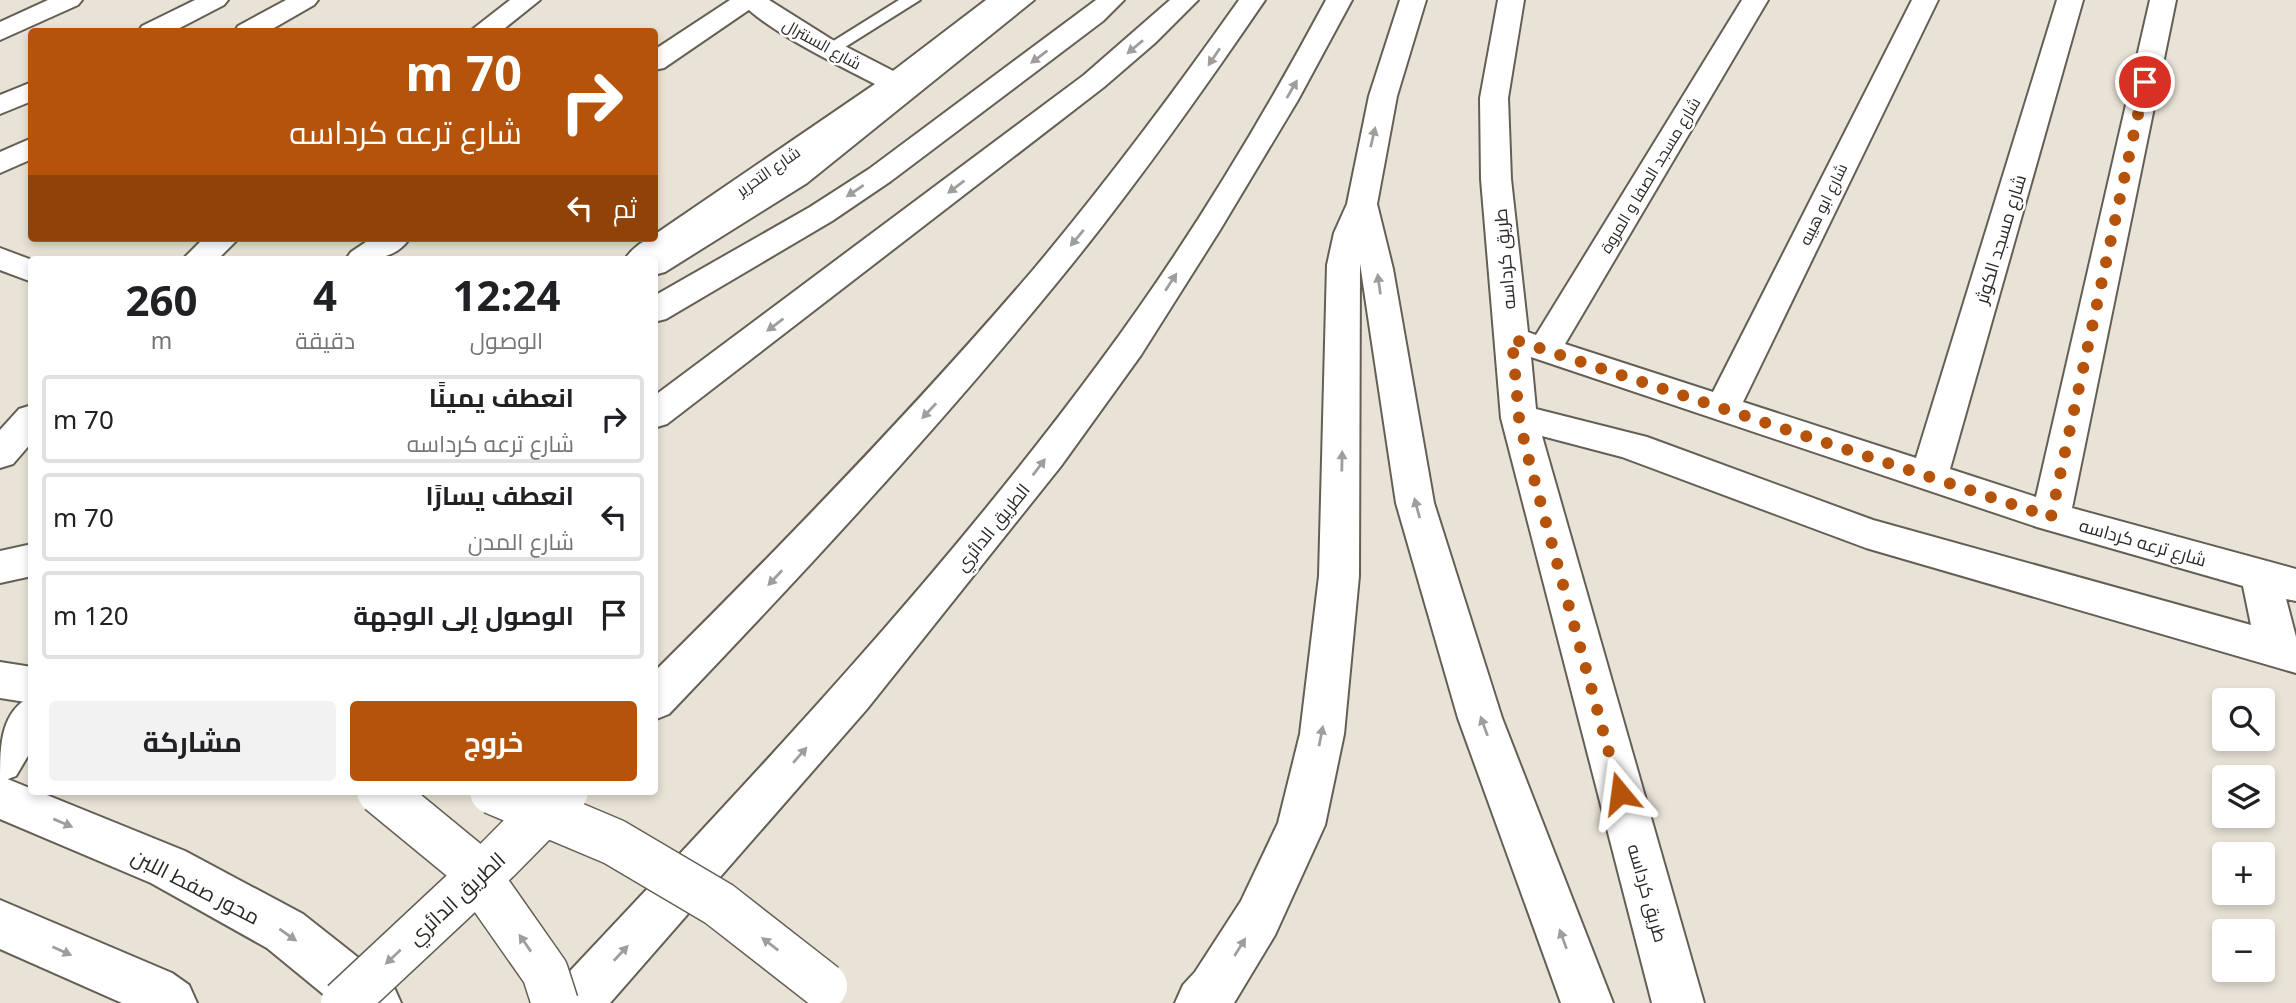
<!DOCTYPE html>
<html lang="ar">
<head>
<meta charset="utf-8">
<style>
  :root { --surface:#fff; --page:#f2f2f2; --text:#202124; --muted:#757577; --line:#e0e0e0; --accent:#b45309 }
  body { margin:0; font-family:"Noto Sans",Cairo,sans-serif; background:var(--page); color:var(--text); direction:rtl; height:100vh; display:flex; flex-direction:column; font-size:26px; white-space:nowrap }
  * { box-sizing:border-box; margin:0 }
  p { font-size:23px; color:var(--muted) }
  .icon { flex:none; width:38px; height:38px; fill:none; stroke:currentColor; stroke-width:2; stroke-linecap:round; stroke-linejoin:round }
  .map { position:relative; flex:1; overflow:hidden; direction:ltr }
  .sheet { position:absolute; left:28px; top:256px; width:630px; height:539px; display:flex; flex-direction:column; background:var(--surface); border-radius:7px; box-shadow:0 4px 10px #0003; direction:rtl }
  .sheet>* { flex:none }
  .top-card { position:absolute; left:28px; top:28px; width:630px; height:214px; border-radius:7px; box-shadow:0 4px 10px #0003; direction:rtl; background:#b45309; color:#fff; overflow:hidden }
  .fabs { position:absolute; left:2212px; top:688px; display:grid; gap:14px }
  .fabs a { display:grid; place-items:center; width:63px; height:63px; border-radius:7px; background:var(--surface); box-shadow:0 4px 10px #0003; font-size:35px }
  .pin { position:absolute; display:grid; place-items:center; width:60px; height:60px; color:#fff; margin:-30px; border:4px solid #fff; border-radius:50%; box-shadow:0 2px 7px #0007 }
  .me { position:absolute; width:77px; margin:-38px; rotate:344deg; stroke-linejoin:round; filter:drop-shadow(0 0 5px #0008) }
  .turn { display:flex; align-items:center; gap:24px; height:147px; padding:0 21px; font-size:32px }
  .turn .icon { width:91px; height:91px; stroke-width:2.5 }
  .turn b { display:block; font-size:49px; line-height:60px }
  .then { display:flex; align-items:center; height:66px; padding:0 21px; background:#0003; gap:14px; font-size:26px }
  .eta { display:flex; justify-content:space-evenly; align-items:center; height:119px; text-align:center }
  .eta b { font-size:42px; font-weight:700; line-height:49px }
  .primary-button { display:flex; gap:14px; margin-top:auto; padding:14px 21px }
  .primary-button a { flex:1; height:80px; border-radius:7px; background:var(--accent); color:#fff; font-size:28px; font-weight:700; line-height:80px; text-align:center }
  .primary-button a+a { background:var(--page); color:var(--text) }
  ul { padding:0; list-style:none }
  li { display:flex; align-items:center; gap:21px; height:88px; margin:0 14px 10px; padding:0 7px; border:4px solid var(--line); border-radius:7px }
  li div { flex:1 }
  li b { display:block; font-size:26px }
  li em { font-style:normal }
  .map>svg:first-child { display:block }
</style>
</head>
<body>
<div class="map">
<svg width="2296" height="1003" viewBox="0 0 2296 1003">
  <rect width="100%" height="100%" fill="#e9e3d7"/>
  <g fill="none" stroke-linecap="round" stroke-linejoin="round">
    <g stroke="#645f55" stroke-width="4">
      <path id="lane" d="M 899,0 L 920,0 L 834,54 L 822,54 L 819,50 Z"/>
    </g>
    <g stroke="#645f55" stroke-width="4">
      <path id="street" d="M 48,0 L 82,0 L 78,5 L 0,40 L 0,22 Z
        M 195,0 L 228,0 L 224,5 L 172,32 L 138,32 L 142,26 Z
        M 286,0 L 318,0 L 314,5 L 267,32 L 234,32 L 238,26 Z
        M 730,0 L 760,0 L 756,5 L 664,68 L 654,70 L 654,50 Z
        M 986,0 L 1015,0 L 905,89 L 895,91 L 885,89 L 881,83 L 885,77 Z
        M 1498,0 L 1524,0 L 1508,98 L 1511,179 L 1528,332 L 1536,335 L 1742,0 L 1768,0 L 1565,344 L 1713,392 L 1912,0 L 1938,0 L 1743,402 L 1916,458 L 2057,0 L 2083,0 L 1950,469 L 2036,497 L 2150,0 L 2176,0 L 2072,508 L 2296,569 L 2296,601 L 2286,599 L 2296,637 L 2296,673 L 1866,548 L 1622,457 L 1542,436 L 1704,1003 L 1652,1003 L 1501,418 L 1481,179 L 1480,98 ZM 1531,357 L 2037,527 L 2243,586 L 2251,625 L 1873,520 L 1647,437 L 1536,409 Z
        M 32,82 L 32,101 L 0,114 L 0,95 Z
        M 32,138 L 32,159 L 0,173 L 0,152 Z
        M 372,238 L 410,238 C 394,261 371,259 346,259 L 351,252 Z
        M 0,248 L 32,260 L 32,282 L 0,270 Z"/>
    </g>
    <g stroke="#645f55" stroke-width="4">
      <path id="secondary" d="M 510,0 L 540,0 L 500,32 L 469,32 Z
        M 740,0 L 769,0 L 831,39 L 905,77 L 909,83 L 905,89 L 654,265 L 654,259 L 625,259 C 631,250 643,239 654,238 L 654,235 L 875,84 C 844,68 759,27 740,0 Z
        M 204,238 L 239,238 L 218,259 L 183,259 Z
        M 32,405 L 32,442 L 13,464 L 0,468 L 0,430 L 19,409 Z"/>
    </g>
    <g stroke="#645f55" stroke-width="4">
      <path id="primary" d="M 0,662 L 32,667 L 32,703 L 0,698 Z
        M 0,776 L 185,851 L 303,914 L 393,985 L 401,1003 L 334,1003 L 267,948 L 151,883 L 0,819 Z
        M 0,900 L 172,973 L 189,985 L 197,1003 L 122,1003 L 0,949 Z"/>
    </g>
    <g stroke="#645f55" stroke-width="4">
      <path id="highway" d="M 1005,0 L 1034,0 L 807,183 L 665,272 L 654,275 L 654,259 L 642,259 L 785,171 Z
        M 1096,0 L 1124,0 L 1103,21 L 891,181 L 832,221 L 666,319 L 654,322 L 654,296 L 810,207 L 869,169 Z
        M 1170,0 L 1198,0 L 1155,43 L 1104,87 L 667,424 L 654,428 L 654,396 L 1084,75 Z
        M 1239,0 L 1265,0 C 1198,98 1130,194 1055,285 C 933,434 802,575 669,714 L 654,720 L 654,672 C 785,542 913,410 1033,270 C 1106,183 1174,92 1239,0 Z
        M 1326,0 L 1352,0 L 1298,100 L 1220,230 L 1141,355 L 1061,466 L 867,709 L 610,1003 L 549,1003 L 557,985 C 745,785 936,584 1099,363 C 1184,249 1259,125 1326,0 Z
        M 1400,0 L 1426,0 L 1397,96 L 1377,204 L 1393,269 L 1434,503 L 1502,718 L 1613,1003 L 1561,1003 L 1458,718 L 1396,503 L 1360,263 L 1359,576 L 1344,734 L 1325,825 L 1275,935 L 1234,1003 L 1175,1003 L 1183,985 L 1195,972 L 1241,901 L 1278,823 L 1300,734 L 1319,576 L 1327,265 L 1334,233 L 1347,204 L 1369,96 Z
        M 32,544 L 32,576 L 0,583 L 0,551 Z
        M 32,696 L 32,749 L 16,776 L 0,782 C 0,746 0,711 32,696 Z"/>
    </g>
    <use href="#lane" fill="#fff" fill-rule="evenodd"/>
    <use href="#street" fill="#fff" fill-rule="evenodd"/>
    <use href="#secondary" fill="#fff" fill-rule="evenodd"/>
    <use href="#primary" fill="#fff" fill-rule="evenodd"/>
    <use href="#highway" fill="#fff" fill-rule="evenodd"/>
    <g stroke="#645f55" stroke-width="49" stroke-linecap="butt">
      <path id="primary-bridge" d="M 493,791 L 614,842 L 719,904 L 824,986"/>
    </g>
    <g stroke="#645f55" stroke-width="49" stroke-linecap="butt">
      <path id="highway-bridge" d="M 380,791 L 470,865 L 545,972 L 555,1003
        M 344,1003 L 497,860 L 565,791"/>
    </g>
    <use href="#primary-bridge" stroke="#fff" stroke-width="46"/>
    <use href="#highway-bridge" stroke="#fff" stroke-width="46"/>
  </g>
  <defs><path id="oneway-solid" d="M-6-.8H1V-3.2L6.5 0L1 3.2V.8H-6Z" transform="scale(1.75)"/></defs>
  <g fill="#a09e9c">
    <use href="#oneway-solid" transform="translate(1135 47) rotate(140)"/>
    <use href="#oneway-solid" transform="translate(1039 57) rotate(143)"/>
    <use href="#oneway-solid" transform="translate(1214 57) rotate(124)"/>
    <use href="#oneway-solid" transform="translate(1292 89) rotate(-60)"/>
    <use href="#oneway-solid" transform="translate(1373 137) rotate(-77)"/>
    <use href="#oneway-solid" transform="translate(956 187) rotate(143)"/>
    <use href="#oneway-solid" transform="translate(855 191) rotate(146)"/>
    <use href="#oneway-solid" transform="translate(1077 238) rotate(130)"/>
    <use href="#oneway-solid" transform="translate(1171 282) rotate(-57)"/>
    <use href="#oneway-solid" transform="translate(1379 284) rotate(-98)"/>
    <use href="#oneway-solid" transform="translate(775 325) rotate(143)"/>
    <use href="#oneway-solid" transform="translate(929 411) rotate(133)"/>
    <use href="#oneway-solid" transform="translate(1342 461) rotate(-89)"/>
    <use href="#oneway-solid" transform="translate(1039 467) rotate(-53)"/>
    <use href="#oneway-solid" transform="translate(1417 508) rotate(-105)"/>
    <use href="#oneway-solid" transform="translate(775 578) rotate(133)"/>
    <use href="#oneway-solid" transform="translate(1484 726) rotate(-110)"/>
    <use href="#oneway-solid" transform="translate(1321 736) rotate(-79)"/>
    <use href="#oneway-solid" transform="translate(800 755) rotate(-49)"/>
    <use href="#oneway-solid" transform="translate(63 823) rotate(23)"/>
    <use href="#oneway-solid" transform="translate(288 935) rotate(35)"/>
    <use href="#oneway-solid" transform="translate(1563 939) rotate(-110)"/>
    <use href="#oneway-solid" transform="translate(525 943) rotate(-125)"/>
    <use href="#oneway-solid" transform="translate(770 944) rotate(-142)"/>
    <use href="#oneway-solid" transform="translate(1240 947) rotate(-58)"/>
    <use href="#oneway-solid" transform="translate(62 951) rotate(24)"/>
    <use href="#oneway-solid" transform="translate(621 953) rotate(-47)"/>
    <use href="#oneway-solid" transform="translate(393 957) rotate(137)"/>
  </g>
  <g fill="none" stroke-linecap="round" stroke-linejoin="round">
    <path stroke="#b45309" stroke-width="12" stroke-dasharray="0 21.6" d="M 1620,793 L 1527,453 L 1519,418 L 1512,339 L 2051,517 L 2145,82"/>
  </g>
  <g text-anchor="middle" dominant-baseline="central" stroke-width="5" stroke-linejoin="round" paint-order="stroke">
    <g font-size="16" fill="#2b2824" stroke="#fff">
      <text transform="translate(822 44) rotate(29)">شارع السنترال</text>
      <text transform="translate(768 171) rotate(-35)">شارع التحرير</text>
      <text transform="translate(1650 175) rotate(-59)">شارع مسجد الصفا و المروة</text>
      <text transform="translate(1823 204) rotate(-64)">شارع ابو هيبه</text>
    </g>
    <g font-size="18" fill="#2b2824" stroke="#fff">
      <text transform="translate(2000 239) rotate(-73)">شارع مسجد الكوثر</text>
      <text transform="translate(1504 259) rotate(-95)">طريق كرداسه</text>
      <text transform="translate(992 527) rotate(-51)">الطريق الدائري</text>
      <text transform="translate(2143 542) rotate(16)">شارع ترعه كرداسه</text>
      <text transform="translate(1648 893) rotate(74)">طريق كرداسه</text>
    </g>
    <g font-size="21" fill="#2b2824" stroke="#fff">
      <text transform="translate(196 886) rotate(27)">محور صفط اللبن</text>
      <text transform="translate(456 898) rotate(-43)">الطريق الدائري</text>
    </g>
  </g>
</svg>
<div class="fabs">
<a><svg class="icon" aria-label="search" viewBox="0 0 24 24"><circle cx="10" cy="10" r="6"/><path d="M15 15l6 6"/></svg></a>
<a><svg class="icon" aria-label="layers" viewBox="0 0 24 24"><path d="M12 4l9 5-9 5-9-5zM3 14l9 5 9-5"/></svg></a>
<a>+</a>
<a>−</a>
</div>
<div class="pin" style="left:2145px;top:82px;background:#d93025"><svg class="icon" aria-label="arrive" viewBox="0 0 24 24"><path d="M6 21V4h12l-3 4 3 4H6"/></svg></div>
<svg class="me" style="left:1620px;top:793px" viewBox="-20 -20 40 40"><path d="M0-17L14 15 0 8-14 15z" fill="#b45309" stroke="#fff" stroke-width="4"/></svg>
<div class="top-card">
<div class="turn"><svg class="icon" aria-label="right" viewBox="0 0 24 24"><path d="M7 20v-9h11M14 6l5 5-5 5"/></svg><div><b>70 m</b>شارع ترعه كرداسه</div></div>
<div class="then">ثم<svg class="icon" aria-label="left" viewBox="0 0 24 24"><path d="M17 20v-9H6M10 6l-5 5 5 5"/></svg></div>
</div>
<section class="sheet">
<div class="eta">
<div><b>12:24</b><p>الوصول</p></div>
<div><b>4</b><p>دقيقة</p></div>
<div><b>260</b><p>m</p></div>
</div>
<ul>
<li><svg class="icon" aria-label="right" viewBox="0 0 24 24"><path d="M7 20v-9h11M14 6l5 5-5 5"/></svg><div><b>انعطف يمينًا</b><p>شارع ترعه كرداسه</p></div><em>70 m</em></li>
<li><svg class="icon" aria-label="left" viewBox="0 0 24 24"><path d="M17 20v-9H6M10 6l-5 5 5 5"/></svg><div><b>انعطف يسارًا</b><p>شارع المدن</p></div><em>70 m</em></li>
<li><svg class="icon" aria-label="arrive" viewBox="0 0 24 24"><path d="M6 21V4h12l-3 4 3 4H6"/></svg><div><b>الوصول إلى الوجهة</b></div><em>120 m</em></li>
</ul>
<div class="primary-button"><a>خروج</a><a>مشاركة</a></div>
</section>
</div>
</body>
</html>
